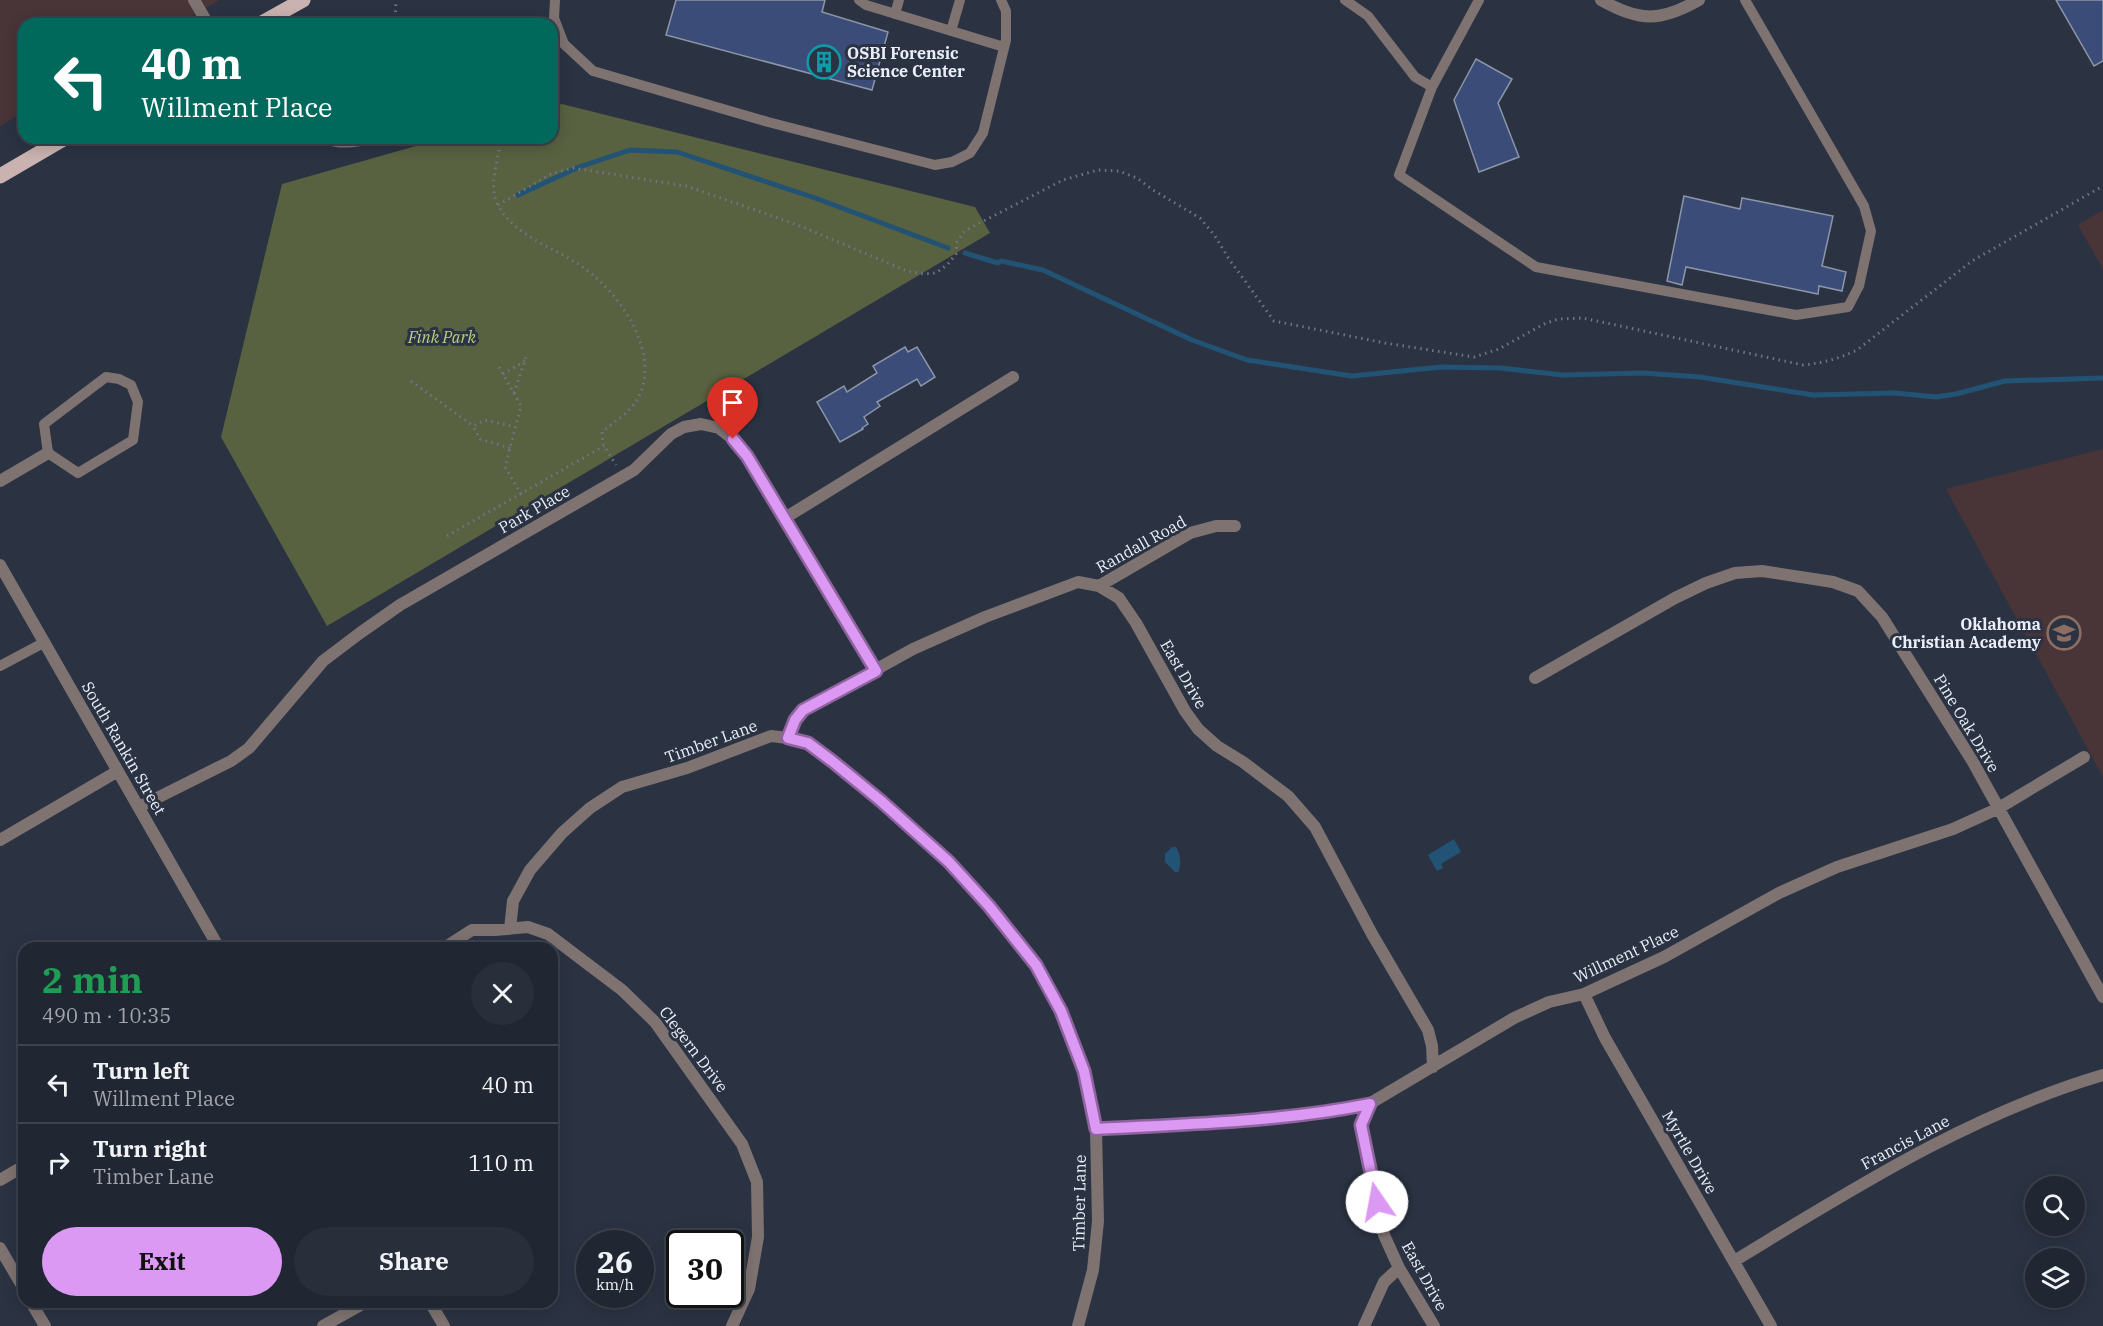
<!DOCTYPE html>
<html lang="en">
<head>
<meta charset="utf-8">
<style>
  :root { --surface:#202632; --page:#282e3a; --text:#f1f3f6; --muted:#a2a5ac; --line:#3d434d; --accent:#dc99f4 }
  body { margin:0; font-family:"IBM Plex Serif",serif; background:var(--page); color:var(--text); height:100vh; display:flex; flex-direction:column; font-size:22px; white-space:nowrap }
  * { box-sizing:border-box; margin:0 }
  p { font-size:20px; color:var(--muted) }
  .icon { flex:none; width:33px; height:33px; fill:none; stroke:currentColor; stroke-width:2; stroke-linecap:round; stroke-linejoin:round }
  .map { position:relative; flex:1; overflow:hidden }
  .drawer { position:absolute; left:18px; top:942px; width:540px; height:366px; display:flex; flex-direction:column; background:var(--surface); border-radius:18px; box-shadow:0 3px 15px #0003,0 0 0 2px var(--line) }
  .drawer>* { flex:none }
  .top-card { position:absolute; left:18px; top:18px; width:540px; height:126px; border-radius:18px; box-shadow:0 3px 15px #0003,0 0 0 2px var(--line); background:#00695c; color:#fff; overflow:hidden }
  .tools { position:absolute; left:2025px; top:1176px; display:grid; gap:12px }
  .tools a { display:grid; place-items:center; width:60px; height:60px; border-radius:50%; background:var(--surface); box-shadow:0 3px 15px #0003,0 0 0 2px var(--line); font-size:30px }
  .speed { position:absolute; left:576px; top:1230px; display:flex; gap:12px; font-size:30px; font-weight:700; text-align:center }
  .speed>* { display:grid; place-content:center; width:78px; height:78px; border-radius:50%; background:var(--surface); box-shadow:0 3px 15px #0003,0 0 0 2px var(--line); line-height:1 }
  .speed small { font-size:15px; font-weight:400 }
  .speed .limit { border:3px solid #111; border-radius:9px; background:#fff; color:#111 }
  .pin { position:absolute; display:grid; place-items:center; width:51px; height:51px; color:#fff; margin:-62px -26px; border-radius:50% 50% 50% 0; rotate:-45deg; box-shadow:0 0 6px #0007 }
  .pin .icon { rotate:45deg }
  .me { position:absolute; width:66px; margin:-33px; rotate:348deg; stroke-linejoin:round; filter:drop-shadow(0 0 4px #0008) }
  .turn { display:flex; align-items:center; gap:21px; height:126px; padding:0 24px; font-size:27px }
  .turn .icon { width:78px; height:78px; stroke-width:2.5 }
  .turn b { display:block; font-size:42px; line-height:51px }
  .round { display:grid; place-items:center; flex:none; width:63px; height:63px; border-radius:32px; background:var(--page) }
  .headline { display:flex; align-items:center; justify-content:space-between; height:102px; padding:0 24px }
  h1 { font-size:36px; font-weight:700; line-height:45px; color:#1e9e55 }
  .primary-button { display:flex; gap:12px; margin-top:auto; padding:12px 24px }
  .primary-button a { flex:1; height:69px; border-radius:36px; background:var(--accent); color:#111; font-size:24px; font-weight:700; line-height:69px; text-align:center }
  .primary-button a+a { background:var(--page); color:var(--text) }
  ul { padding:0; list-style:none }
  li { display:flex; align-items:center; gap:18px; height:78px; padding:0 24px; border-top:2px solid var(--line) }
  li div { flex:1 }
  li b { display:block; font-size:22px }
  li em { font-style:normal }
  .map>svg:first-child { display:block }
</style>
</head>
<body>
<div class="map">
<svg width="2103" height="1326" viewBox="0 0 2103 1326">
  <rect width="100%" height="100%" fill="#2b3343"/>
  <path fill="#493437" d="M 0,0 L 220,0 L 178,24 L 24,24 L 24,112 L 0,126 Z
    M 2103,210 L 2103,269 L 2078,225 Z
    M 2103,449 L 2103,777 L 1946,489 Z"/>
  <path fill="#586140" d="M 562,104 L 975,207 L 990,233 L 327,626 L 221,437 L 282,184 L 444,138 L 552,138 L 552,107 Z"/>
  <path fill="#235374" d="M 1454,839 L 1461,852 L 1441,864 L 1443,868 L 1437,871 L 1428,855 Z
    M 1172,847 L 1176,847 C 1180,852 1182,866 1178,872 L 1175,872 L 1165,862 L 1165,854 Z"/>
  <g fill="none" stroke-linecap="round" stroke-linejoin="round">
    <path stroke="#235374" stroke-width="5" d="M 518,195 L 579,167 L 630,150 L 677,152 L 818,199 L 948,248
      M 965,253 L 998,263 L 1001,261 L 1043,270 L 1192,340 L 1247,360 L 1352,376 L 1441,367 L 1500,368 L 1563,375 L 1643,373 L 1700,377 L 1813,395 L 1895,393 L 1936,397 L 1956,394 L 2005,381 L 2103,378"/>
  </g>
  <path fill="#3a4c77" stroke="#8c95a9" stroke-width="1.5" d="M 676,0 L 825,0 L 822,12 L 888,32 L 872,90 L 666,35 Z
    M 2056,0 L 2103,0 L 2103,61 L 2094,66 Z
    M 1476,59 L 1512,79 L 1498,103 L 1519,157 L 1479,172 L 1454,100 Z
    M 1684,196 L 1740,209 L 1742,198 L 1833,216 L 1822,266 L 1846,272 L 1842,291 L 1819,286 L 1818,294 L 1686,267 L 1682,285 L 1667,281 Z
    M 905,347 L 908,352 L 917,347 L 935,377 L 921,386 L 917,379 L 877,402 L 880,406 L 864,417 L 868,424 L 862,428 L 863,429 L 840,442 L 817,402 L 844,386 L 847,392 L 877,373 L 873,366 Z"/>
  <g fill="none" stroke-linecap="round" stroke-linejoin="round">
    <path stroke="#6f7684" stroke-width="3" stroke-dasharray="1.5 4.5" stroke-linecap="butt" d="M 395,24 L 396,0
      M 500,138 C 500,160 487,184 498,205 C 514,235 552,247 578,264 C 616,288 660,348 640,394 C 633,411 615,421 602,432 L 603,444 L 616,465
      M 498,205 L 551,174 L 573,168 L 686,186 L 798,225 L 907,271 L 924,274 L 936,273 L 948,264 L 956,254 L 957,242 L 964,232 L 972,227 L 1063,180 L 1098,170 L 1119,171 L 1137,178 L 1153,190 L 1200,218 L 1215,236 L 1229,259 L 1274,321 L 1385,343 L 1474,357 L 1499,349 L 1544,324 L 1558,319 L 1583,318 L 1803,365 C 1823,363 1838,359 1857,350 L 1972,261 L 2103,186
      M 499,367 L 521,406 L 505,467 L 521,494
      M 503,374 L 525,361
      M 411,381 L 473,426
      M 514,393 L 526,357
      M 510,448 L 480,439 L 473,426 L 485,420 L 515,427
      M 447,536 L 604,446"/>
    <path stroke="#7e7371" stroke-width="10" d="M 555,0 L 554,18 L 564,44 L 593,71 L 768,122 L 935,165 L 952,162 L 970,153 L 983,133 L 1006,40 L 1006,11 L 1001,0
      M 859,0 L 866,5 L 1004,47
      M 1345,0 L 1368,16 L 1415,77 L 1432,87
      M 1479,0 L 1432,87 L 1399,175 L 1536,267 L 1796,315 L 1848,307 L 1859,286 L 1871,231 L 1864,206 L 1745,0
      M 282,11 L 288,24
      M 895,14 L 899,0
      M 951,31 L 960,0
      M 325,138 C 340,146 358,142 374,138
      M 106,377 L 119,379 L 131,385 L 138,402 L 133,440 L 78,473 L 48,453 L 44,424 Z
      M 0,666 L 45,642"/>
    <path stroke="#7e7371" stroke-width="12" d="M 194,0 L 208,24
      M 1601,0 C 1640,22 1660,22 1699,0
      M 0,481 L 48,453
      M 785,518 L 1013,377
      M 0,565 L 219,948
      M 1099,586 L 1190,533 L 1216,526 L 1235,526
      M 1535,678 L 1675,598 L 1706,583 L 1735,573 L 1762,571 L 1833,582 L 1858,591 L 1882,617 L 1973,762 L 2103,997
      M 788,738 L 795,720 L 803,710 L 913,649 L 985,617 L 1078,582 L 1099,586 L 1119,598 L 1136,623 L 1185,711 L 1198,729 L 1217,746 L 1243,762 L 1288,796 L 1315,827 L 1372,934 L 1428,1030 L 1432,1046 L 1433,1067
      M 139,807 L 231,761 L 249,748 L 323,661 L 360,633 L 400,605 L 634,470 L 671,434 L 684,427 L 701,424 L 719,428 L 733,439 L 747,456 L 876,671
      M 0,840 L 118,771
      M 510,929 L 513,901 L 530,870 L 562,833 L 590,808 L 622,787 L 687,768 L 771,736 L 788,738 L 808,743 L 881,801 L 949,862 L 989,906 L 1036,965 L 1061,1011 L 1084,1070 L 1096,1129 L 1098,1221 L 1093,1270 L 1078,1326
      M 444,948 L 472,930 L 495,930 L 528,927 L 548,934 L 622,990 L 655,1022 L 742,1144 L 757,1182 L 758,1237 L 749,1289 L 732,1326
      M 1584,994 L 1605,1038 L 1771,1326
      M 1369,1104 L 1361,1125 L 1384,1235 L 1399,1268 L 1434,1326
      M 1096,1129 L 1194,1124 L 1326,1113 L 1369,1104 L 1514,1018 L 1549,1002 L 1584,994 L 1664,957 L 1779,893 L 1837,867 L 1953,829 L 1997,809 L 2084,757
      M 0,1180 L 24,1166
      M 0,1248 L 24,1289
      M 1734,1261 C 1853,1189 1968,1115 2103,1075
      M 31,1302 L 45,1326
      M 430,1302 L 444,1326
      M 323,1326 L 366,1302
      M 1364,1326 L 1384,1282 L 1399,1268"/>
    <path stroke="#c9b2af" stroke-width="15" d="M 260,24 L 303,0
      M 0,176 L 65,138"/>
  </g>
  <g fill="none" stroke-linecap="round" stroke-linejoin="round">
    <g stroke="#8f639f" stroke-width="15">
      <path id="route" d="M 733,439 L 747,456 L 876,671 L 803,710 L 795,720 L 788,738 L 808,743 L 832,761 L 881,801 L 949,862 L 989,906 L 1036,965 L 1061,1011 L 1084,1071 L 1096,1129 C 1187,1124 1280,1122 1370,1104 L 1361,1125 L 1377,1202"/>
    </g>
    <use href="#route" stroke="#dc99f4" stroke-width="10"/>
  </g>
  <defs>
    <g id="building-ring" transform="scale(1.725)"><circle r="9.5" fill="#2b3343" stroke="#0f9aa8" stroke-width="1.5"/><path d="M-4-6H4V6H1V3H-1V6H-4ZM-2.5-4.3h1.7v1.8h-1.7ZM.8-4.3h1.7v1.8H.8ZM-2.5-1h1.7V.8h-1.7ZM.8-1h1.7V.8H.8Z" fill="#0f9aa8"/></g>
    <g id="school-ring" transform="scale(1.725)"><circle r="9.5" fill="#2b3343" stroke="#8d6e63" stroke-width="1.5"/><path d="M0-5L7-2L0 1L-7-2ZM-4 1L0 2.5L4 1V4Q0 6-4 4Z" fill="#8d6e63"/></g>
  </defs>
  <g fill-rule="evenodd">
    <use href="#building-ring" x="824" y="62"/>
    <use href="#school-ring" x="2064" y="633"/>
  </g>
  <g text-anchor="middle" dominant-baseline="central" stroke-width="6" stroke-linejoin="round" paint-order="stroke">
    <g font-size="16" font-weight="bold" fill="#e9eef9" stroke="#2b3343" text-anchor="start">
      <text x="847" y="53">OSBI Forensic<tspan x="847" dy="18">Science Center</tspan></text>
      <text x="2041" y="624" text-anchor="end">Oklahoma<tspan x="2041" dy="18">Christian Academy</tspan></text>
    </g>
    <g font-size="16" font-style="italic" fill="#b9d082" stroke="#2b3343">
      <text x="442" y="337">Fink Park</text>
    </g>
    <g font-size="16" fill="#e9eef9" stroke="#2b3343">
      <text transform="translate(534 509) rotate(-30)">Park Place</text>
      <text transform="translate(1141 544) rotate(-29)">Randall Road</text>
      <text transform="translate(1184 674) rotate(60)">East Drive</text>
      <text transform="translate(1967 723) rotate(59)">Pine Oak Drive</text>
      <text transform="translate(711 741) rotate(-20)">Timber Lane</text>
      <text transform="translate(124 748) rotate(60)">South Rankin Street</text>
      <text transform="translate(1626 954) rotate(-25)">Willment Place</text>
      <text transform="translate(694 1049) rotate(53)">Clegern Drive</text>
      <text transform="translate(1905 1142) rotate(-28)">Francis Lane</text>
      <text transform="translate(1690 1152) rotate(60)">Myrtle Drive</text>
      <text transform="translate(1079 1203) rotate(-89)">Timber Lane</text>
      <text transform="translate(1425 1276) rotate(61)">East Drive</text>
    </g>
  </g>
</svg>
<div class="tools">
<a><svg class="icon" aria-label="search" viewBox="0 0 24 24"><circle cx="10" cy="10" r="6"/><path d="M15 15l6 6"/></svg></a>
<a><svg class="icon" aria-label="layers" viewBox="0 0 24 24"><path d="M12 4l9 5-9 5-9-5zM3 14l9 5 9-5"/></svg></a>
</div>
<div class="speed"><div>26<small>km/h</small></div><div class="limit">30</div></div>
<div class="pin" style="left:733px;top:439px;background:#d93025"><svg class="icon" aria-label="arrive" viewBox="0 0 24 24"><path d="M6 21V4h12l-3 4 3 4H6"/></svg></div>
<svg class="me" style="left:1377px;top:1202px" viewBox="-20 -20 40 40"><circle r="19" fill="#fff"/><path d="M0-13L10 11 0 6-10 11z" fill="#dc99f4"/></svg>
<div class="top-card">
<div class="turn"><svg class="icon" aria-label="left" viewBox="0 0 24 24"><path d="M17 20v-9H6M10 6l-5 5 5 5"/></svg><div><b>40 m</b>Willment Place</div></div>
</div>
<section class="drawer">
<div class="headline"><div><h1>2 min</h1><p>490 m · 10:35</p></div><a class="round"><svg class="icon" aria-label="close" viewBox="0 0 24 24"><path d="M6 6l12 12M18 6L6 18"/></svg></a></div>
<ul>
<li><svg class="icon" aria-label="left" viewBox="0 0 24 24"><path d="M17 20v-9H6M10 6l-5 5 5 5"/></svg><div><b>Turn left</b><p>Willment Place</p></div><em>40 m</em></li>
<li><svg class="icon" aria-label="right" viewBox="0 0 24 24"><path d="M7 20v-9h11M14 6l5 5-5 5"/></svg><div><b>Turn right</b><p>Timber Lane</p></div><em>110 m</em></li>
</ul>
<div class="primary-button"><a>Exit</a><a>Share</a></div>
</section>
</div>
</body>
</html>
